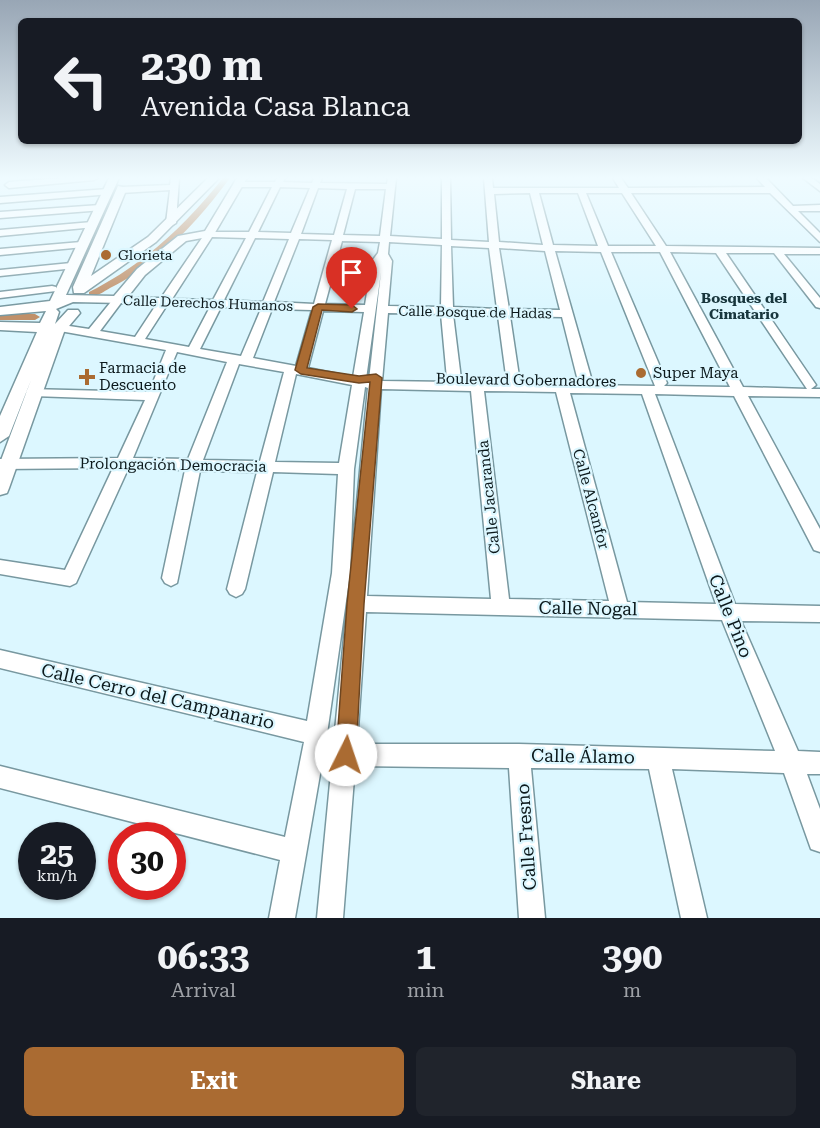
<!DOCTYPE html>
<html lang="en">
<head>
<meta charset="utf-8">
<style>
  :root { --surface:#171b24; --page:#20242c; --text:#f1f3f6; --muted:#9ea1a6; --accent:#aa6b32 }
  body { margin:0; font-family:"Roboto Serif",serif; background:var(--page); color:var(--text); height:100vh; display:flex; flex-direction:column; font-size:22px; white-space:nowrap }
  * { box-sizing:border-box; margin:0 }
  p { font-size:20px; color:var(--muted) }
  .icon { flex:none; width:33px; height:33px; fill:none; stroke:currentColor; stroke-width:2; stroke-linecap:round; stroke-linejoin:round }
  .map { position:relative; height:918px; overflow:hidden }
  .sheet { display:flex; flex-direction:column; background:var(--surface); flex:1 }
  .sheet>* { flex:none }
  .top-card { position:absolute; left:18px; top:18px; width:784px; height:126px; border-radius:9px; box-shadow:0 2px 4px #0004; background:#171b24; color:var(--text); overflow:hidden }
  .speed { position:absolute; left:18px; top:822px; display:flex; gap:12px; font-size:30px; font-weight:700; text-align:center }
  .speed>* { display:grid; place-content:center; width:78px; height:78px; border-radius:50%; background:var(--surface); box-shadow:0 2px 4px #0004; line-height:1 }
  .speed small { font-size:15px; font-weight:400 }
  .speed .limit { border:9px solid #d22; background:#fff; color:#111 }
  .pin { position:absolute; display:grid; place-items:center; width:51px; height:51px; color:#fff; margin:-62px -26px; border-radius:50% 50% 50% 0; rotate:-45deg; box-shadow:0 0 6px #0007 }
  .pin .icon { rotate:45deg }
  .me { position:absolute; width:66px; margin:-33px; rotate:4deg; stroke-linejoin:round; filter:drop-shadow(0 0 4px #0008) }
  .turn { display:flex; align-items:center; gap:21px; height:126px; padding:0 24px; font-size:27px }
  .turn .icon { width:78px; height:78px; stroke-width:2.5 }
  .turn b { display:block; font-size:42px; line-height:51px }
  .eta { display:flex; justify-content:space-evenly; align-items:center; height:102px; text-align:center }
  .eta b { font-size:36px; font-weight:700; line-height:42px }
  .primary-button { display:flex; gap:12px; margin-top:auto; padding:12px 24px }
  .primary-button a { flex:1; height:69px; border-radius:9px; background:var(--accent); color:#fff; font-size:24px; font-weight:700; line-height:69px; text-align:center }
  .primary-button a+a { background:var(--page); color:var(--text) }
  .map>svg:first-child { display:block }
</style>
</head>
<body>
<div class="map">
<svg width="820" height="918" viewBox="0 0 820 918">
  <rect width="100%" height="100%" fill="#dcf7ff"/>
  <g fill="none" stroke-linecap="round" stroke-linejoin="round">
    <path fill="#c09069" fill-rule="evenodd" d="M 223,178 L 230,178 C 198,221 159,264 110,288 C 103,292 97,297 89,296 L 89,292 C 143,265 186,225 223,178 Z
      M 0,314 L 35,314 L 40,317 L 35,320 L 0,320 Z"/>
    <g stroke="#7898a0" stroke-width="3">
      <path id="minor" d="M 62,178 L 98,178 L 94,180 L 9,188 L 5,185 L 9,182 Z
        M 171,178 L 179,178 L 176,223 L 171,226 L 166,223 L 170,190 L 121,193 L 117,190 L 121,187 L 170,185 Z
        M 277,178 L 285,178 L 283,182 L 312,183 L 314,178 L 322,178 L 320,183 L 387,184 L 388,178 L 396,178 L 390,236 L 442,239 L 442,178 L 450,178 L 451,240 L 489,242 L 484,178 L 492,178 L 493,188 L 619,188 L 613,178 L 621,178 L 628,188 L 765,187 L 757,178 L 766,178 L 793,206 L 820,205 L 820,211 L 798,211 L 820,233 L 820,242 L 770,193 L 631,193 L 666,246 L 820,248 L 820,254 L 784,254 L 820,298 L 820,308 L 816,307 L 774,253 L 726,253 L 816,385 L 811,389 L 820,389 L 820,397 L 748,396 L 820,529 L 820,552 L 814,550 L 734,396 L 655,394 L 735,604 L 820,606 L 820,622 L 741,621 L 798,751 L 820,752 L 820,774 L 807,774 L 820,809 L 820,852 L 811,849 L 784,773 L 672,769 L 707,918 L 681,918 L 649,769 L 531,768 L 545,918 L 519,918 L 509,768 L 355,766 L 343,918 L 317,918 L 368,388 L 365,387 L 354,469 L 350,573 L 327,734 L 295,918 L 269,918 L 280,860 L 0,788 L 0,766 L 285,837 L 304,742 L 0,668 L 0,650 L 307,721 L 332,573 L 338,474 L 273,472 L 245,589 L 242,594 L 236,597 L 230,594 L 227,589 L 257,472 L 200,471 L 177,583 L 171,586 L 165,583 L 162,578 L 185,470 L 128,469 L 76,583 L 70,586 L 0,574 L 0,560 L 65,570 L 113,468 L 0,469 L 0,459 L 118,458 L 145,400 L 33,396 L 26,392 L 28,389 L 149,392 L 166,350 L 60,331 L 56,330 L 56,324 L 89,329 L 114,298 L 161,298 L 206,232 L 249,232 L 272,187 L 238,187 L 235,186 L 235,182 L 275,182 ZM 280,187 L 310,188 L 291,233 L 258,232 ZM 318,188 L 347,189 L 334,235 L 301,234 ZM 355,189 L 386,189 L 380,236 L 343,235 ZM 530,193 L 543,245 L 499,242 L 494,194 ZM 539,193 L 578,193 L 598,246 L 553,245 ZM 586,193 L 622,193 L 656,246 L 608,246 ZM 212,237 L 246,238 L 213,300 L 172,299 ZM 255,238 L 289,239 L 263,302 L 224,300 ZM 299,239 L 332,240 L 314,304 L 274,302 ZM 342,241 L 380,242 L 378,253 L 372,261 L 365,305 L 325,304 ZM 389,242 L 442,245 L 441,307 L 388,306 L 392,261 L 388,254 ZM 451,246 L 489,248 L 497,309 L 453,307 ZM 499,248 L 545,251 L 560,310 L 509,309 ZM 555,251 L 601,252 L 655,386 L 587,385 L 592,381 ZM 611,252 L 660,252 L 730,387 L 664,386 L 667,383 ZM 670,252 L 716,253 L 807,389 L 743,387 ZM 381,272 L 369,380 L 366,379 ZM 121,303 L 156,305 L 135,337 L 100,331 ZM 167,305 L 210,307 L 189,347 L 145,339 ZM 221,307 L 261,309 L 241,356 L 200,349 ZM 272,309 L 312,310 L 296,366 L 253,358 ZM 323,311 L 364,312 L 353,377 L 308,368 ZM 388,313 L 441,314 L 447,379 L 451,382 L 382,381 ZM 453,314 L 498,316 L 507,383 L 457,382 L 461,379 ZM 510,316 L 562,317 L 578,381 L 583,385 L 520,383 ZM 177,352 L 227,362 L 188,459 L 133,458 ZM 239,364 L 284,372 L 260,461 L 203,460 ZM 296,374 L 352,385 L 339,463 L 275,462 ZM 381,389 L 471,391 L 491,599 L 367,596 ZM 484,391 L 556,392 L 609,601 L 509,599 ZM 570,393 L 642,394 L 716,604 L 627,602 ZM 366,612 L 722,620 L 775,751 L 519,744 L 357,744 Z
        M 803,178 L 812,178 L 820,184 L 820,191 Z
        M 108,189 L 112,192 L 111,194 L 0,203 L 0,197 Z
        M 100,205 L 105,208 L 103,210 L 0,218 L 0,212 Z
        M 92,222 L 97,225 L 95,227 L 0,236 L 0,230 Z
        M 81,242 L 84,243 L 84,247 L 0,255 L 0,249 Z
        M 71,263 L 75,264 L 75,268 L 0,276 L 0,270 Z
        M 52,286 L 56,287 L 56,291 L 0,298 L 0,292 Z"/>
    </g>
    <g stroke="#7898a0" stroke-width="3">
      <path id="major" d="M 109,178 L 119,178 L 66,295 L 114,296 L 137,269 L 178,236 L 205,231 L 237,178 L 247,178 L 213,236 L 186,241 L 145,275 L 123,303 L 73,302 L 56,309 L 59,312 L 55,324 L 68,310 L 78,310 L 80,313 L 64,332 L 9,488 L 7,493 L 0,495 L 0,463 L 31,380 L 9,436 L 0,442 L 0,416 L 37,332 L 0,330 L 0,322 L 40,323 L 46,311 L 0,315 L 0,307 L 50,301 Z
        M 208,178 L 219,178 L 156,242 L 84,293 L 74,293 L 73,287 L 118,186 L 127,188 L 91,276 L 148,237 Z"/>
    </g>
    <use href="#minor" fill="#fff" fill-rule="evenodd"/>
    <use href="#major" fill="#fff" fill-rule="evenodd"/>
  </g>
  <linearGradient id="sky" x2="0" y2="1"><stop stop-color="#98a6b5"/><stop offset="0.58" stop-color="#effbff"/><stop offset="1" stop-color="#effbff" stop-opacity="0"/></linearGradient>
  <rect width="820" height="307" fill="url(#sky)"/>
  <path fill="#aa6b32" stroke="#6e4620" stroke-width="1.5" d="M 318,304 L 352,305 L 357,309 L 352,312 L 322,310 L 307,368 L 359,376 L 376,374 L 382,378 L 364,604 L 356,755 L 353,763 L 346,765 L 339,763 L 336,755 L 347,604 L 370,382 L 359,383 L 301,374 L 295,370 L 313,307 Z"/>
  <g fill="#aa6b32" stroke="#dcf7ff" stroke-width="2">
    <circle cx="106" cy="255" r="6"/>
    <circle cx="641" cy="373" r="6"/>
    <path d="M84 368h6v6h6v6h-6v6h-6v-6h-6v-6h6z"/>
  </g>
  <g text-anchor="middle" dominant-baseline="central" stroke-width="4.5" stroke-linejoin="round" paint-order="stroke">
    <g font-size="14" fill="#0c191c" stroke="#dcf7ff" text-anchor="start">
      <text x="118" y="255">Glorieta</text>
    </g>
    <g font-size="14" font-weight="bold" fill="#18363d" stroke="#dcf7ff">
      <text x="744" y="298">Bosques del<tspan x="744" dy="16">Cimatario</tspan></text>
    </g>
    <g font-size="14" fill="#0c191c" stroke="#dcf7ff">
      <text transform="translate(208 303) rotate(2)">Calle Derechos Humanos</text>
      <text transform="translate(475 312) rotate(1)">Calle Bosque de Hadas</text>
    </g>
    <g font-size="15" fill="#0c191c" stroke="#dcf7ff" text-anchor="start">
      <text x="99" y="368">Farmacia de<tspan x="99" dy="17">Descuento</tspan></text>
      <text x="653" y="373">Super Maya</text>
    </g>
    <g font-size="15" fill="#0c191c" stroke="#dcf7ff">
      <text transform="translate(526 380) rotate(1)">Boulevard Gobernadores</text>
      <text transform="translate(173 465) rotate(1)">Prolongación Democracia</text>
      <text transform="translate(489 497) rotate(-96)">Calle Jacaranda</text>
      <text transform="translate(591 499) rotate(75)">Calle Alcanfor</text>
    </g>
    <g font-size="18" fill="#0c191c" stroke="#dcf7ff">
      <text transform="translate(588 608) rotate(1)">Calle Nogal</text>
      <text transform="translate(731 616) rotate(68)">Calle Pino</text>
      <text transform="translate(158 696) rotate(13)">Calle Cerro del Campanario</text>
      <text transform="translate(583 756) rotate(1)">Calle Álamo</text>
      <text transform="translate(526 837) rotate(-94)">Calle Fresno</text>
    </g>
  </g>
</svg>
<div class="speed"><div>25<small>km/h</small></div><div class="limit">30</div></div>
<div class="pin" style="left:352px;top:309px;background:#d93025"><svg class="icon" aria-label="arrive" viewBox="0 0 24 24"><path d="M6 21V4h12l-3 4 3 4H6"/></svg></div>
<svg class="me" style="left:346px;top:755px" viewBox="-20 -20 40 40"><circle r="19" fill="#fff"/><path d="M0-13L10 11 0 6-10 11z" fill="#aa6b32"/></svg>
<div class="top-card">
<div class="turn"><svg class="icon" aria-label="left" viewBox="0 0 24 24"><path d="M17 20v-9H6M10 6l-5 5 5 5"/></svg><div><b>230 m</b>Avenida Casa Blanca</div></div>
</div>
</div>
<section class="sheet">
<div class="eta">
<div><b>06:33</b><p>Arrival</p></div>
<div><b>1</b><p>min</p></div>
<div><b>390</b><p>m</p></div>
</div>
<div class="primary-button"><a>Exit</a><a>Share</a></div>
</section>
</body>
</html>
